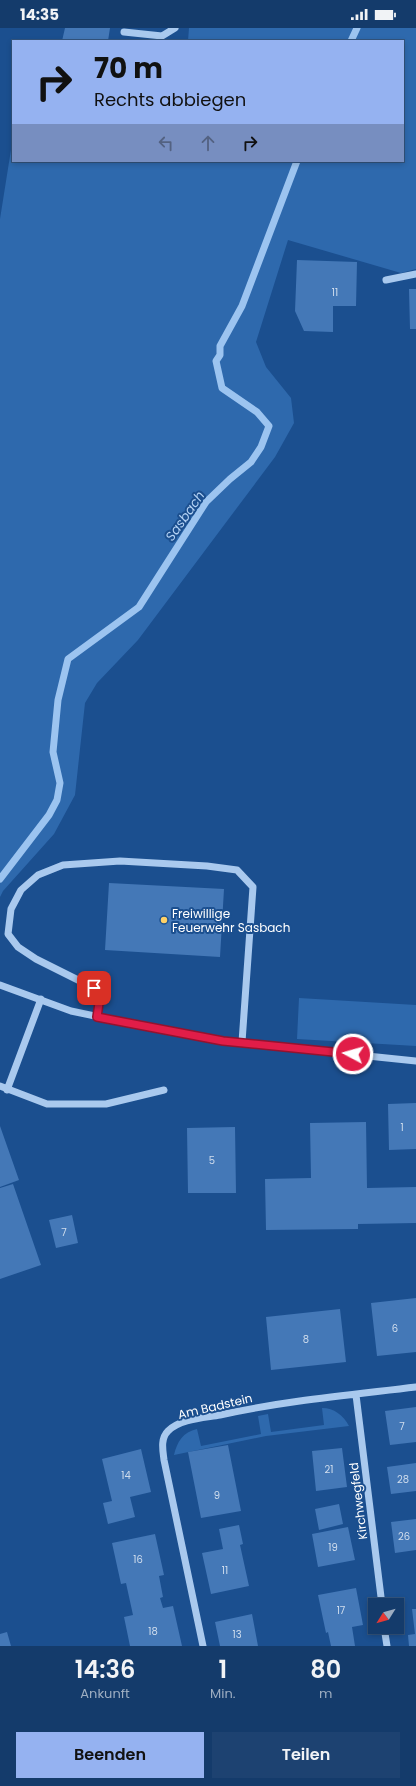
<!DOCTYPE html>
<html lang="de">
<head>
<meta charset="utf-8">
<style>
  :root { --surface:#143b6b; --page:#1d4271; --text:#f1f3f6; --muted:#9dadc1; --line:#33557e; --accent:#95b2f1 }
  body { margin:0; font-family:Poppins,sans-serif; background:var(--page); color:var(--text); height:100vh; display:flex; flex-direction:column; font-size:15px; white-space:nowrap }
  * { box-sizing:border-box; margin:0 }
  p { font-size:13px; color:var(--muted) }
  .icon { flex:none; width:22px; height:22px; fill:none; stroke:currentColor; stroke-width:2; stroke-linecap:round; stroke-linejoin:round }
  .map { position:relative; height:1618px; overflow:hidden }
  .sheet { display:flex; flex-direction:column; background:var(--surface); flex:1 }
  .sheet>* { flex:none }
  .hud { position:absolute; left:12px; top:12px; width:392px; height:122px; border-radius:0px; box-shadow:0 2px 6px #0003,0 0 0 1px var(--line); background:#95b2f1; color:#111; overflow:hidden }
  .needle { width:26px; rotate:233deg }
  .fabs { position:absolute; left:368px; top:1570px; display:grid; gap:8px }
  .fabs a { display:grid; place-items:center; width:36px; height:36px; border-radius:0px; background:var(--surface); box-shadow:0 2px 6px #0003,0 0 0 1px var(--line); font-size:20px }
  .pin { position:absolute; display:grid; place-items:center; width:34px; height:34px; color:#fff; margin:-17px; border-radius:8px; box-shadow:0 2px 6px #0006 }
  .me { position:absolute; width:44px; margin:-22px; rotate:276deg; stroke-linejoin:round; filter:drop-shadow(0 0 3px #0008) }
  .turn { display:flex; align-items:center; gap:14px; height:84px; padding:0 16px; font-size:18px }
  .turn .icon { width:52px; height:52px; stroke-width:2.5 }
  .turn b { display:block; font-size:28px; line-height:34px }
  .lanes { display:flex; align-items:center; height:38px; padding:0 16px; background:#0003; justify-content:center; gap:20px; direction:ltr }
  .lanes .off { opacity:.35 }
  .eta { display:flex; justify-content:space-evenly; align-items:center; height:68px; text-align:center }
  .eta b { font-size:24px; font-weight:600; line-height:28px }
  .primary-button { display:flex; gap:8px; margin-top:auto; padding:8px 16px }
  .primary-button a { flex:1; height:46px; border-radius:0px; background:var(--accent); color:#111; font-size:16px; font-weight:600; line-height:46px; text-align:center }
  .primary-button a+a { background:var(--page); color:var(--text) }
  .status { display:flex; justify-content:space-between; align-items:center; height:28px; padding:0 20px; background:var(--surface); direction:ltr }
  .status svg { height:11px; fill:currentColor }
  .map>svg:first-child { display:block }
</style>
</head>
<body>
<div class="status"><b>14:35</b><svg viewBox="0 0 49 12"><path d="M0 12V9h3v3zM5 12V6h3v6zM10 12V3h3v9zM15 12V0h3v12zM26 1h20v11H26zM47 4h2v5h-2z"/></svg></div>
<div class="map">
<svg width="416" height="1618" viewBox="0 0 416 1618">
  <rect width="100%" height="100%" fill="#1b4f8f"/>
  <path fill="#2e69ad" d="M 189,0 L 416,0 L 416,241 L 401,245 L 288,212 L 256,314 L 266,339 L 291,370 L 294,395 L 275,429 L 138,612 L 97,655 L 85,675 L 75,767 L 54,806 L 3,863 L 0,869 L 0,191 L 13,109 L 13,133 L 403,133 L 403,13 L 188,13 Z
    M 299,970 L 416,977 L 416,1018 L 297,1011 Z
    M 322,1380 C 334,1380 343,1387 349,1398 L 266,1408 L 174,1427 C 177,1414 183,1404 197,1401 L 201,1418 L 261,1406 L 258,1388 L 268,1386 L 271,1404 L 324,1397 Z"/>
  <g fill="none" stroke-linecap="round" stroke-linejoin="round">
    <path stroke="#9cc4f0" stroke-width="7" d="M 351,13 L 357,0
      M 0,851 L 49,787 L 57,772 L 60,755 L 53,724 L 58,672 L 68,631 L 139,579 L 206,474 L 230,451 L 251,434 L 261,419 L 269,398 L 257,384 L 222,360 L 216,333 L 220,327 L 220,318 L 242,278 L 297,133"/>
  </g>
  <path fill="#4478b7" d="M 65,0 L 110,0 L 108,13 L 62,13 Z
    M 297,232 L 357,234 L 356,278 L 333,278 L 333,304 L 304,303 L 295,283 Z
    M 409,261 L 416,261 L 416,301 L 410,301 Z
    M 109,855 L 224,861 L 220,929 L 105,922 Z
    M 416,1075 L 416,1121 L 389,1122 L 388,1076 Z
    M 366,1094 L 367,1160 L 416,1159 L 416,1195 L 358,1196 L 358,1201 L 266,1202 L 265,1151 L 311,1150 L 310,1095 Z
    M 0,1098 L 19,1152 L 0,1159 Z
    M 235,1099 L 236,1165 L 188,1165 L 187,1100 Z
    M 13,1156 L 41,1237 L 0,1251 L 0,1160 Z
    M 72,1187 L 78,1215 L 56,1220 L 49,1192 Z
    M 416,1270 L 416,1324 L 377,1328 L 371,1275 Z
    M 340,1281 L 346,1334 L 271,1342 L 266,1289 Z
    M 416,1379 L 416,1414 L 390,1417 L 385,1383 Z
    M 228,1417 L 241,1483 L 201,1490 L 188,1424 Z
    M 342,1420 L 347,1459 L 316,1463 L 312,1423 Z
    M 141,1421 L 151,1464 L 130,1469 L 135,1489 L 108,1496 L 103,1475 L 112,1473 L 102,1431 Z
    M 416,1435 L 416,1463 L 391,1466 L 387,1439 Z
    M 339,1476 L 343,1496 L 319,1502 L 315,1481 Z
    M 416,1491 L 416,1522 L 395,1525 L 391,1494 Z
    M 239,1497 L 243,1516 L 240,1517 L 249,1558 L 211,1566 L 202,1525 L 223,1521 L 219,1501 Z
    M 348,1499 L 355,1532 L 318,1539 L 312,1506 Z
    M 155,1506 L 164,1547 L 159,1548 L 163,1569 L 160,1570 L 163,1580 L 173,1578 L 182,1618 L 130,1618 L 124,1589 L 133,1587 L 126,1555 L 121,1556 L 112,1515 Z
    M 356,1560 L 363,1597 L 352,1599 L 355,1618 L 331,1618 L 328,1604 L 326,1605 L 318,1567 Z
    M 412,1581 L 416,1581 L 416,1618 L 409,1618 L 408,1607 L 415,1606 Z
    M 252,1586 L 258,1618 L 220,1618 L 215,1594 Z
    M 7,1604 L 11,1618 L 0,1618 L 0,1606 Z"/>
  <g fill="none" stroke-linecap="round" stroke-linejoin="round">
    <path stroke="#a9c9ee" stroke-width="7" d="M 124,4 L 162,8 L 175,0
      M 386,252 L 416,246
      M 0,957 L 71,983 L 152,1000 L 223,1013 L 416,1033
      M 97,989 L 99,975 L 94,960 L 36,931 L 18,919 L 8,906 L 11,881 L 21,862 L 38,847 L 63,837 L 120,833 L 207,838 L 237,842 L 253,859 L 242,1014
      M 0,1058 L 47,1076 L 106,1076 L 164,1062
      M 7,1062 L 41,971
      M 356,1367 L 382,1577
      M 384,1599 L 387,1618
      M 203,1618 L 164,1432 C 163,1423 160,1411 168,1403 C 180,1391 203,1390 220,1387 C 284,1373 350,1367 416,1359"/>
  </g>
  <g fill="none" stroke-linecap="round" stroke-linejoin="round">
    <g stroke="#92132f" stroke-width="10">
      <path id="route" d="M 94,960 L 99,975 L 97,989 L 223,1013 L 353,1026"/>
    </g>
    <use href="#route" stroke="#e11d48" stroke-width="7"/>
  </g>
  <circle fill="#ffd166" stroke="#1b4f8f" stroke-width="1.5" cx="164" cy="892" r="4"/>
  <g text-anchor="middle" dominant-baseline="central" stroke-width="4" stroke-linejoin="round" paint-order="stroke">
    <g font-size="10" fill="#d0dded">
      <text x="335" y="264">11</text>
      <text x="402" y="1099">1</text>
      <text x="212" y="1132">5</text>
      <text x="64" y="1204">7</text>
      <text x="395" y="1300">6</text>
      <text x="306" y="1311">8</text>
      <text x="402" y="1398">7</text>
      <text x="329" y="1441">21</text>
      <text x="126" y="1447">14</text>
      <text x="403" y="1451">28</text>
      <text x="217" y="1467">9</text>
      <text x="404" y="1508">26</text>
      <text x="333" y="1519">19</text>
      <text x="138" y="1531">16</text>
      <text x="225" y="1542">11</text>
      <text x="341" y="1582">17</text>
      <text x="153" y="1603">18</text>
      <text x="237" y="1606">13</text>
    </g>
    <g font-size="12" fill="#fff" stroke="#1b4f8f" text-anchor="start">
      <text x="172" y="885">Freiwillige<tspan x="172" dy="14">Feuerwehr Sasbach</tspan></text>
    </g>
    <g font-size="12" fill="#fff" stroke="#1b4f8f">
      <text transform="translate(215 1378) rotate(-13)">Am Badstein</text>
      <text transform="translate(358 1473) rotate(-97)">Kirchwegfeld</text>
    </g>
    <g font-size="13" font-style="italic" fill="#b5d3f5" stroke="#1b4f8f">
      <text transform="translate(185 488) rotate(-55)">Sasbach</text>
    </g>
  </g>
</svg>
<div class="fabs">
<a><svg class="needle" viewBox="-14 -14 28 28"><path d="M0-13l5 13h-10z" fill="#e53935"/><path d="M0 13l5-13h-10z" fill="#9dadc1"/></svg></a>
</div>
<div class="pin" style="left:94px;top:960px;background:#d93025"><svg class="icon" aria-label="arrive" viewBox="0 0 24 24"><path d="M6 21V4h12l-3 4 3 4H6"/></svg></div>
<svg class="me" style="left:353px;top:1026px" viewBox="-20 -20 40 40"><circle r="17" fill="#e11d48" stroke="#fff" stroke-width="3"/><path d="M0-11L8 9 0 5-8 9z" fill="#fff"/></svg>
<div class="hud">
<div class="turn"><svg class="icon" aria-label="right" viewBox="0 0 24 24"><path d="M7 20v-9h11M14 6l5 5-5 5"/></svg><div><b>70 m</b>Rechts abbiegen</div></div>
<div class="lanes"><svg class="icon off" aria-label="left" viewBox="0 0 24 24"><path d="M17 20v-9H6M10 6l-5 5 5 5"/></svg><svg class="icon off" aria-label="ahead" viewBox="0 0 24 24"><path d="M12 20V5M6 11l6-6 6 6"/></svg><svg class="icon" aria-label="right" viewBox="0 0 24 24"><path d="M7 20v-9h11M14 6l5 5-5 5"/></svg></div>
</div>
</div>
<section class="sheet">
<div class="eta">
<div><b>14:36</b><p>Ankunft</p></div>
<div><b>1</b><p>Min.</p></div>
<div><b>80</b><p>m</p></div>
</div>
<div class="primary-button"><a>Beenden</a><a>Teilen</a></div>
</section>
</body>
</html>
